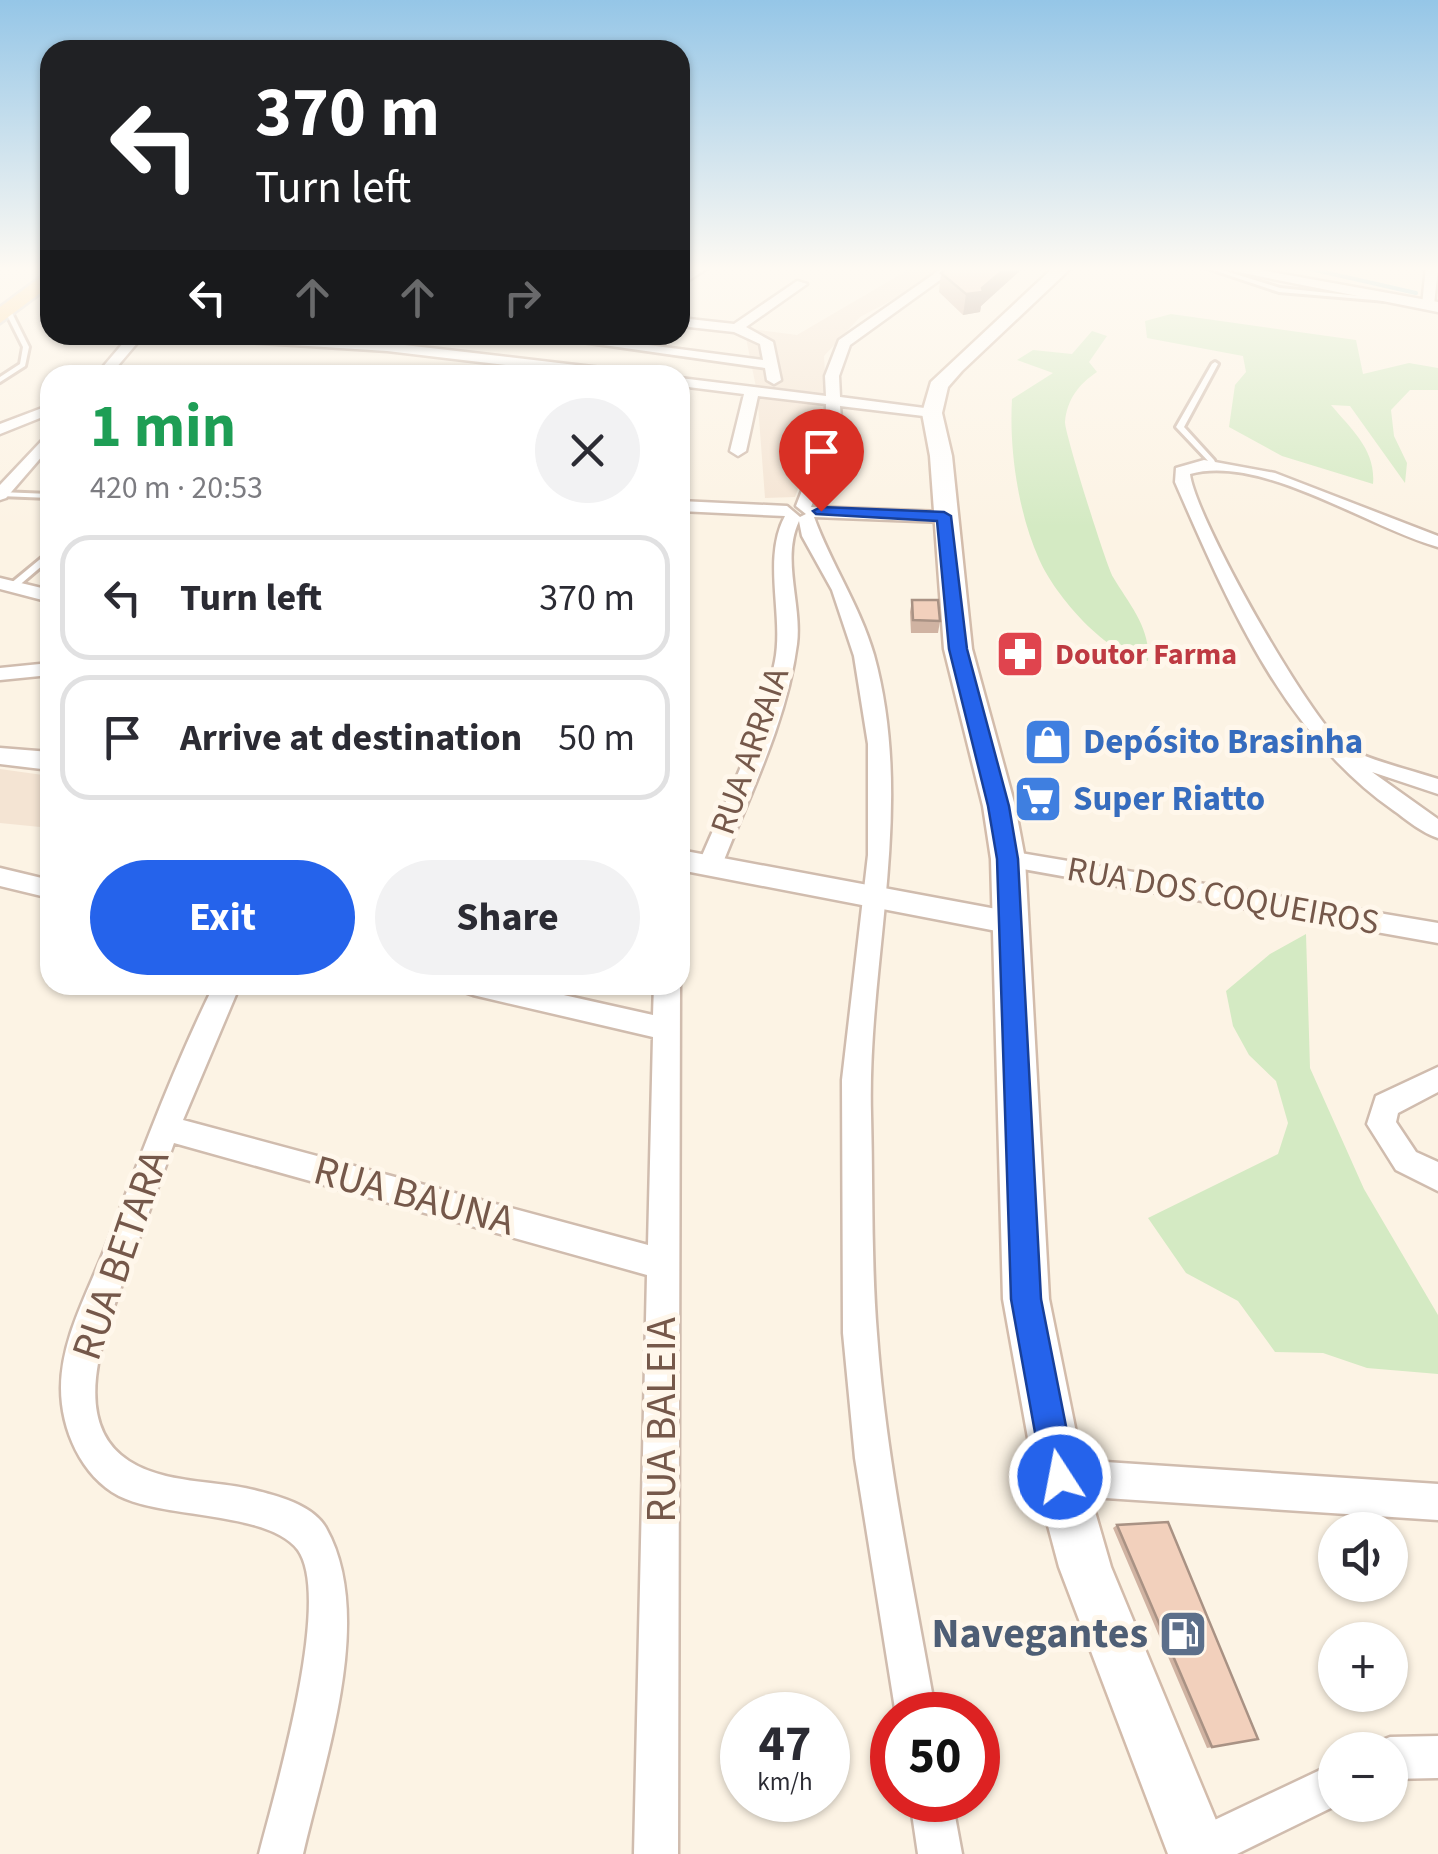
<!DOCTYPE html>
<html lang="en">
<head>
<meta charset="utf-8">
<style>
  :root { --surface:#fff; --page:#f2f2f3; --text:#2b2b33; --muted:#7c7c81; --line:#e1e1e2; --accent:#2563eb }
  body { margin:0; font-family:"Source Sans 3",sans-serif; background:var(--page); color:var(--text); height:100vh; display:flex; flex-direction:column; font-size:38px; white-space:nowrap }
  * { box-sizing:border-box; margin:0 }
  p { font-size:32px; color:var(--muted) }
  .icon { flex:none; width:55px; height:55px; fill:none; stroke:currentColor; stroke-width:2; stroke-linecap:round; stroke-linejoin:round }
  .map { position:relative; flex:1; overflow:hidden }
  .drawer { position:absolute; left:40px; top:365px; width:650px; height:630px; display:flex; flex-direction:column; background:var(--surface); border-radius:30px; box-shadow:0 2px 8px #0004 }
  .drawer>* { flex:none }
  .hud { position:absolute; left:40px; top:40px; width:650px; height:305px; border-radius:30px; box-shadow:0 2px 8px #0004; background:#202124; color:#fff; overflow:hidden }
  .fabs { position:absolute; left:1318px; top:1512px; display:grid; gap:20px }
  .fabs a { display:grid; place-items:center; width:90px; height:90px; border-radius:50%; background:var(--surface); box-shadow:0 2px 8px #0004; font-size:50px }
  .speed { position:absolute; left:720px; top:1692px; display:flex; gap:20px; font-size:50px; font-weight:700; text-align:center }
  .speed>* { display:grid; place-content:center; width:130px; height:130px; border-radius:50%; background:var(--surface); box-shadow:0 2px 8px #0004; line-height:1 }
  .speed small { font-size:25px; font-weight:400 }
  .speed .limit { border:15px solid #d22; background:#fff; color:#111 }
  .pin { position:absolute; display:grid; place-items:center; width:85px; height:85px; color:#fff; margin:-102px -42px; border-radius:50% 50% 50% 0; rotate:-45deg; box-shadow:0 0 10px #0007 }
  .pin .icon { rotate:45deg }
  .me { position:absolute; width:110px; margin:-55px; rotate:349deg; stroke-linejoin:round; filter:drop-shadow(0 0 8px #0008) }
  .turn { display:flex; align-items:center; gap:35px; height:210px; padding:0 50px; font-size:45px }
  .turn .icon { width:130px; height:130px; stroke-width:2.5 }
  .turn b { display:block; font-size:70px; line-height:85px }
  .lanes { display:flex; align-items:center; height:95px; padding:0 50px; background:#0003; justify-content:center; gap:50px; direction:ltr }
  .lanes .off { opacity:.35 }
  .round { display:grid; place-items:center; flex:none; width:105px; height:105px; border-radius:52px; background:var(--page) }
  .summary { display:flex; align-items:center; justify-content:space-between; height:170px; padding:0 50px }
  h1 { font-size:60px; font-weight:700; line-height:75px; color:#1e9e55 }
  .cta { display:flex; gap:20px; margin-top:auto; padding:20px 50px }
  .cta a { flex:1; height:115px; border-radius:60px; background:var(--accent); color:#fff; font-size:40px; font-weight:700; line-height:115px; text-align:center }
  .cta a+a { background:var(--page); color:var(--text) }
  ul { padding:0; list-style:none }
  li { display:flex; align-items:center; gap:30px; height:125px; margin:0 20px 15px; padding:0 30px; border:5px solid var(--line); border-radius:30px }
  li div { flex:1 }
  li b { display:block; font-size:38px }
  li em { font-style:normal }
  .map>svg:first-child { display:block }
</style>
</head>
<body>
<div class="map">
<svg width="1438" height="1854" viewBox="0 0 1438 1854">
  <rect width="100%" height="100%" fill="#fcf3e4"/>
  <path fill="#f4e4d3" d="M 913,267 L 954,267 L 860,317 L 824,356 L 827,406 L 795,497 L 765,498 L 757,392 L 744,328 L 797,335 Z
    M 0,769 L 50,776 L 50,828 L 0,823 Z"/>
  <path fill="#d4eac3" d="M 1171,314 L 1356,340 L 1363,374 L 1409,363 L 1438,368 L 1438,390 L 1410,390 L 1391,410 L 1394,436 L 1407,463 L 1405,483 L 1350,406 L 1331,405 C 1352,430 1376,450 1373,484 L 1282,456 L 1229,427 L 1235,385 L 1246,372 L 1243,356 L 1147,338 L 1145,321 Z
    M 1092,331 L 1107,336 L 1089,362 L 1097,372 C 1079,384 1067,399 1065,422 C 1064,431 1106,565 1113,577 C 1129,604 1151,628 1148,661 C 1108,657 1055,596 1039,559 C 1018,512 1009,449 1012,399 L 1053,373 L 1017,360 L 1033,350 L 1072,354 Z
    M 1306,934 L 1310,1068 L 1364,1189 L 1438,1315 L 1438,1374 L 1367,1368 L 1323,1353 L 1275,1352 L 1238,1301 L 1186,1273 L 1148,1218 L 1278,1154 L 1288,1123 L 1276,1081 L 1249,1055 L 1233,1026 L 1226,991 L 1270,954 Z"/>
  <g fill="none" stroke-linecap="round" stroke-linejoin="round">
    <path stroke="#9fd0d8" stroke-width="4" d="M 1302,267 L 1416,293"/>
    <g stroke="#d0bcae" stroke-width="6">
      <path id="service" d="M 1204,267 L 1213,267 L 1280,288 L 1389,299 L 1386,301 L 1279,292 Z
        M 8,309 L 11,311 L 29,347 L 25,366 L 0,382 L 0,377 L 20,364 L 23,347 L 5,311 Z
        M 1215,362 L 1218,364 L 1184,427 L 1214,460 L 1215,462 L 1211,464 L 1176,427 L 1212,364 Z
        M 0,492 L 50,494 L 50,498 L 0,496 Z
        M 50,551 L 50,559 L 16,588 L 10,588 L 10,584 Z"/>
    </g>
    <g stroke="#d0bcae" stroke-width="5">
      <path id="minor" d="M 695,267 L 709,267 L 680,286 L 680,277 Z
        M 944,267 L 958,267 L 850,345 L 839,376 L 840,397 L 932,409 L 939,413 L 932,417 L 840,406 L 842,429 L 811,507 L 944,512 L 952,517 L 944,522 L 814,517 C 831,564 860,606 874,655 C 916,808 867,961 871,1114 C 873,1187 871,1261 877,1334 C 886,1462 914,1589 936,1715 L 896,1715 L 855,1458 L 843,1333 L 842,1080 L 868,855 L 868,744 L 854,656 L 832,590 L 802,536 L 799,521 C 781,559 802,604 797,644 C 787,721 750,794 722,865 L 710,874 L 698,865 C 726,799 761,732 775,661 C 784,615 762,559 785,516 L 680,511 L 680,501 L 787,506 L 800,517 L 806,514 L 796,506 L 826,429 L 826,404 L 758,396 L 746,451 L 738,456 L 730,451 L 744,394 L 680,386 L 680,378 L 826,396 L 825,376 L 839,340 Z
        M 1426,267 L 1438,267 L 1434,305 L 1428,309 L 1422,305 Z
        M 797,281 L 807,284 L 746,327 L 773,342 L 781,380 L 774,384 L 767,380 L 765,368 L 533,335 L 571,335 L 763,360 L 760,344 L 734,332 L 680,326 L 680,318 L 734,324 Z
        M 130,335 L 144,335 L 110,375 L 96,375 Z
        M 193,335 L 387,343 L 627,371 L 634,375 L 591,375 L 387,351 L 200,339 Z
        M 50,405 L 50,414 L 0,434 L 0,424 Z
        M 50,432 L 50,447 L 6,498 L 0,500 L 0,485 Z
        M 1204,460 L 1275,473 L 1438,536 L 1438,547 C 1369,528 1262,454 1190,474 C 1195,518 1309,718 1344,746 C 1358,757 1417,772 1438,779 L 1438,794 L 1372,772 L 1438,819 L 1438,838 C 1422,833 1407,820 1393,810 C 1282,732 1228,603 1175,482 L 1176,468 Z
        M 0,578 L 50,590 L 50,602 L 0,589 Z
        M 50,663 L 50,675 L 0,680 L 0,668 Z
        M 1008,851 L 1438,923 L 1438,943 L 1000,865 L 996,859 Z
        M 0,868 L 50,880 L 50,898 L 0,886 Z
        M 214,985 L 240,985 L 183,1120 L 648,1245 L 653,1037 L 473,995 L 464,992 L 460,985 L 519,985 L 653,1015 L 654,985 L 680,985 L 678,1854 L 634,1854 L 647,1275 L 174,1143 C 161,1179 148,1215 135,1250 C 115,1307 60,1417 129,1461 C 165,1484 214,1480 254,1490 C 278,1496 313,1505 326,1528 C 376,1617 324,1761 303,1854 L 259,1854 C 274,1795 333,1599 298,1550 C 269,1511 165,1519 119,1496 C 81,1476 61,1429 61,1388 C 61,1340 87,1294 104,1251 C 139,1161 171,1072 214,985 Z
        M 1438,1067 L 1438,1092 L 1398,1113 L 1396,1122 L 1416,1152 L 1438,1162 L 1438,1191 L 1396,1170 L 1367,1124 L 1376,1096 Z
        M 1060,1459 L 1438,1484 L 1438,1520 L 1060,1495 L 1047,1490 L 1042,1477 L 1047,1464 Z
        M 1438,1736 L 1438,1778 L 1390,1779 L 1390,1750 L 1372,1750 L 1375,1743 L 1390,1737 Z
        M 1335,1763 L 1337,1805 L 1237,1854 L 1178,1854 L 1183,1835 Z
        M 910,1800 L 952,1800 L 962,1854 L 918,1854 Z"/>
    </g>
    <g stroke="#d0bcae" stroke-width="5">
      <path id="tertiary" d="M 1213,267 L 1243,267 L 1438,302 L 1438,312 Z
        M 0,748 L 50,752 L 50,770 L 0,764 Z
        M 680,850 L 1007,911 L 1018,914 L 1022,922 L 1018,930 L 1007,933 L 680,870 Z"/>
    </g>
    <g stroke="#d3bcab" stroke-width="5">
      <path id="secondary" d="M 1054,267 L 1072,267 L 962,371 L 948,387 L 942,413 L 952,456 L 972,649 L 1015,806 L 1025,859 L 1049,1299 L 1085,1477 L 1111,1567 L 1230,1854 L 1168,1854 L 1059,1567 L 1035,1477 L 1003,1299 L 991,859 L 983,806 L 944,649 L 930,456 L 922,413 L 931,382 Z"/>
    </g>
    <g stroke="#dbd4d0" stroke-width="5">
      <path id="primary" d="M 50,270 L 50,286 L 0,323 L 0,307 Z"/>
    </g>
    <use href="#service" fill="#fff" fill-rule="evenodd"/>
    <use href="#minor" fill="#fff" fill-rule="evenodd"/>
    <use href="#tertiary" fill="#fff" fill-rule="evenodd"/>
    <use href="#secondary" fill="#fff" fill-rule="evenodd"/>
    <use href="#primary" fill="#fbd69d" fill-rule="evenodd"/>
  </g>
  <path fill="#d0b3a2" d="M 948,267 L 1024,267 L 981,306 L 980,312 L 963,315 L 939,292 L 941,273 Z
    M 912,600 L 940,621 L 938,633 L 911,633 L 910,612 Z
    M 1117,1525 L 1258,1739 L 1207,1748 L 1113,1528 Z"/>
  <path fill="#a99284" d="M 1007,267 L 1024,267 L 981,306 L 980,312 L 963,315 L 966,294 Z"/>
  <path fill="#f2d0bc" stroke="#a99284" stroke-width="2.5" d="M 948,267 L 1007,267 L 982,288 L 983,292 L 966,294 L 941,273 Z
    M 912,600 L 938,600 L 940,621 L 913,620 Z
    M 1168,1522 L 1258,1739 L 1212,1747 L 1117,1525 Z"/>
  <linearGradient id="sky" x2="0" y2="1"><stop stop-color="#95c6e7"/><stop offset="0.51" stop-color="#fefaf3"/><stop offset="1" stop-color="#fefaf3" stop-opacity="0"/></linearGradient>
  <rect width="1438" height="527" fill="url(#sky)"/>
  <path fill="#2563eb" stroke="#184099" stroke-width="2.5" d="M 821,507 L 944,512 L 951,516 L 967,649 L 1009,806 L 1018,859 L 1041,1299 L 1076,1477 L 1071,1489 L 1060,1493 L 1048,1489 L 1043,1477 L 1011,1299 L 997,859 L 988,806 L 949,649 L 937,521 L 816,514 L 813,511 Z"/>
  <defs>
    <g id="pharmacy-square" transform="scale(2.5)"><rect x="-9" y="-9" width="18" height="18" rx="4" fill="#e0444e" stroke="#fff7eb"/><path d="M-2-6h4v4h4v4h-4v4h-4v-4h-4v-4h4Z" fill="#fff"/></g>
    <g id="shop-square" transform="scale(2.5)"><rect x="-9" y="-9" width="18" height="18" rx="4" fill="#3f7fe0" stroke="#fff7eb"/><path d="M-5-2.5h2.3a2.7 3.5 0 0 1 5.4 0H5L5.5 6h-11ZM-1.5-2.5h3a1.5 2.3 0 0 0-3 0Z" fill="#fff"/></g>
    <g id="supermarket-square" transform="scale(2.5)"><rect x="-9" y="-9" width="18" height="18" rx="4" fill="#3f7fe0" stroke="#fff7eb"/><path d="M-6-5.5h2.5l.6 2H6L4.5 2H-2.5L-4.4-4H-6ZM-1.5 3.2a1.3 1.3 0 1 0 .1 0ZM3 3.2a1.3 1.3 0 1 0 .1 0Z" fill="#fff"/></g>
    <g id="fuel-square" transform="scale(2.5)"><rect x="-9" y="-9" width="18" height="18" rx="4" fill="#5c6f8a" stroke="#fff7eb"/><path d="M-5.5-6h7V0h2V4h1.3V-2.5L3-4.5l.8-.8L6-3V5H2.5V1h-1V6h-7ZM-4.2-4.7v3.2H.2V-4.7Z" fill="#fff"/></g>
  </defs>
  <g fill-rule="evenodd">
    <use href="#pharmacy-square" x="1020" y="654"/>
    <use href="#shop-square" x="1048" y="742"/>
    <use href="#supermarket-square" x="1038" y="799"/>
    <use href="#fuel-square" x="1183" y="1634"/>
  </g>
  <g text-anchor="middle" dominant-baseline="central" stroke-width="10" stroke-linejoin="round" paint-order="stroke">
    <g font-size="30" font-weight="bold" fill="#be3a42" stroke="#fff7eb" text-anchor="start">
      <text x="1055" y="654">Doutor Farma</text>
    </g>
    <g font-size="35" font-weight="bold" fill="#366cbe" stroke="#fff7eb" text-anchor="start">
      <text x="1083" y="742">Depósito Brasinha</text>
      <text x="1073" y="799">Super Riatto</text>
    </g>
    <g font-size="35" fill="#75584a" stroke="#fff7eb">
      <text transform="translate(750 751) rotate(-71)">RUA ARRAIA</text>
      <text transform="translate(1223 896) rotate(10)">RUA DOS COQUEIROS</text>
    </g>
    <g font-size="42" fill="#75584a" stroke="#fff7eb">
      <text transform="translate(414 1196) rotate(15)">RUA BAUNA</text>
      <text transform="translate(121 1255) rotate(-71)">RUA BETARA</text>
      <text transform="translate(662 1420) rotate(-90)">RUA BALEIA</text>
    </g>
    <g font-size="42" font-weight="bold" fill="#4e5e75" stroke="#fff7eb" text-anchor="end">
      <text x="1148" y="1634">Navegantes</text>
    </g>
  </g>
</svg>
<div class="fabs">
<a><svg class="icon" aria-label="sound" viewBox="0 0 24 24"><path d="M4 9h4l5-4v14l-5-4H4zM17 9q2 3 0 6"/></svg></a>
<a>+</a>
<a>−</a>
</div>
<div class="speed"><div>47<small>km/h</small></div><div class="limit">50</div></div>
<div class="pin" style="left:821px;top:511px;background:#d93025"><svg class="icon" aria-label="arrive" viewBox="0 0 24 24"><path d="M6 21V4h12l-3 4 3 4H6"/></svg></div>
<svg class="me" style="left:1060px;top:1477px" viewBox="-20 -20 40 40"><circle r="17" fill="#2563eb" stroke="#fff" stroke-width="3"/><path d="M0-11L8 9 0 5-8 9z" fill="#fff"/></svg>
<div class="hud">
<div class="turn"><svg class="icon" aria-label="left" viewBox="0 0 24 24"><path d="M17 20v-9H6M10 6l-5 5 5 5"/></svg><div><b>370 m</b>Turn left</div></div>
<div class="lanes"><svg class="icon" aria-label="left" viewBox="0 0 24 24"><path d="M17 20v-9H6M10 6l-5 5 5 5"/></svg><svg class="icon off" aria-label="ahead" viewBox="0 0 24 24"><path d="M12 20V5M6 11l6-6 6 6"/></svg><svg class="icon off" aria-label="ahead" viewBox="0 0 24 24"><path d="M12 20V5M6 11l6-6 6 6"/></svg><svg class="icon off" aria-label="right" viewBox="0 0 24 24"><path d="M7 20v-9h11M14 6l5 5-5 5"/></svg></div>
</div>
<section class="drawer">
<div class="summary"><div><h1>1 min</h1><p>420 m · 20:53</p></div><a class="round"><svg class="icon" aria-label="close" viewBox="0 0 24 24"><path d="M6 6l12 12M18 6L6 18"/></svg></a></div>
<ul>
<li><svg class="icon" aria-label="left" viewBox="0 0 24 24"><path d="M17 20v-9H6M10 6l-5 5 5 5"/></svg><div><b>Turn left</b></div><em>370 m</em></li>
<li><svg class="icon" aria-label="arrive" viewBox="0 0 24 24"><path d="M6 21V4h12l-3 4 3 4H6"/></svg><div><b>Arrive at destination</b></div><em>50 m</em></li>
</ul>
<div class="cta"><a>Exit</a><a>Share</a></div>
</section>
</div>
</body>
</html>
